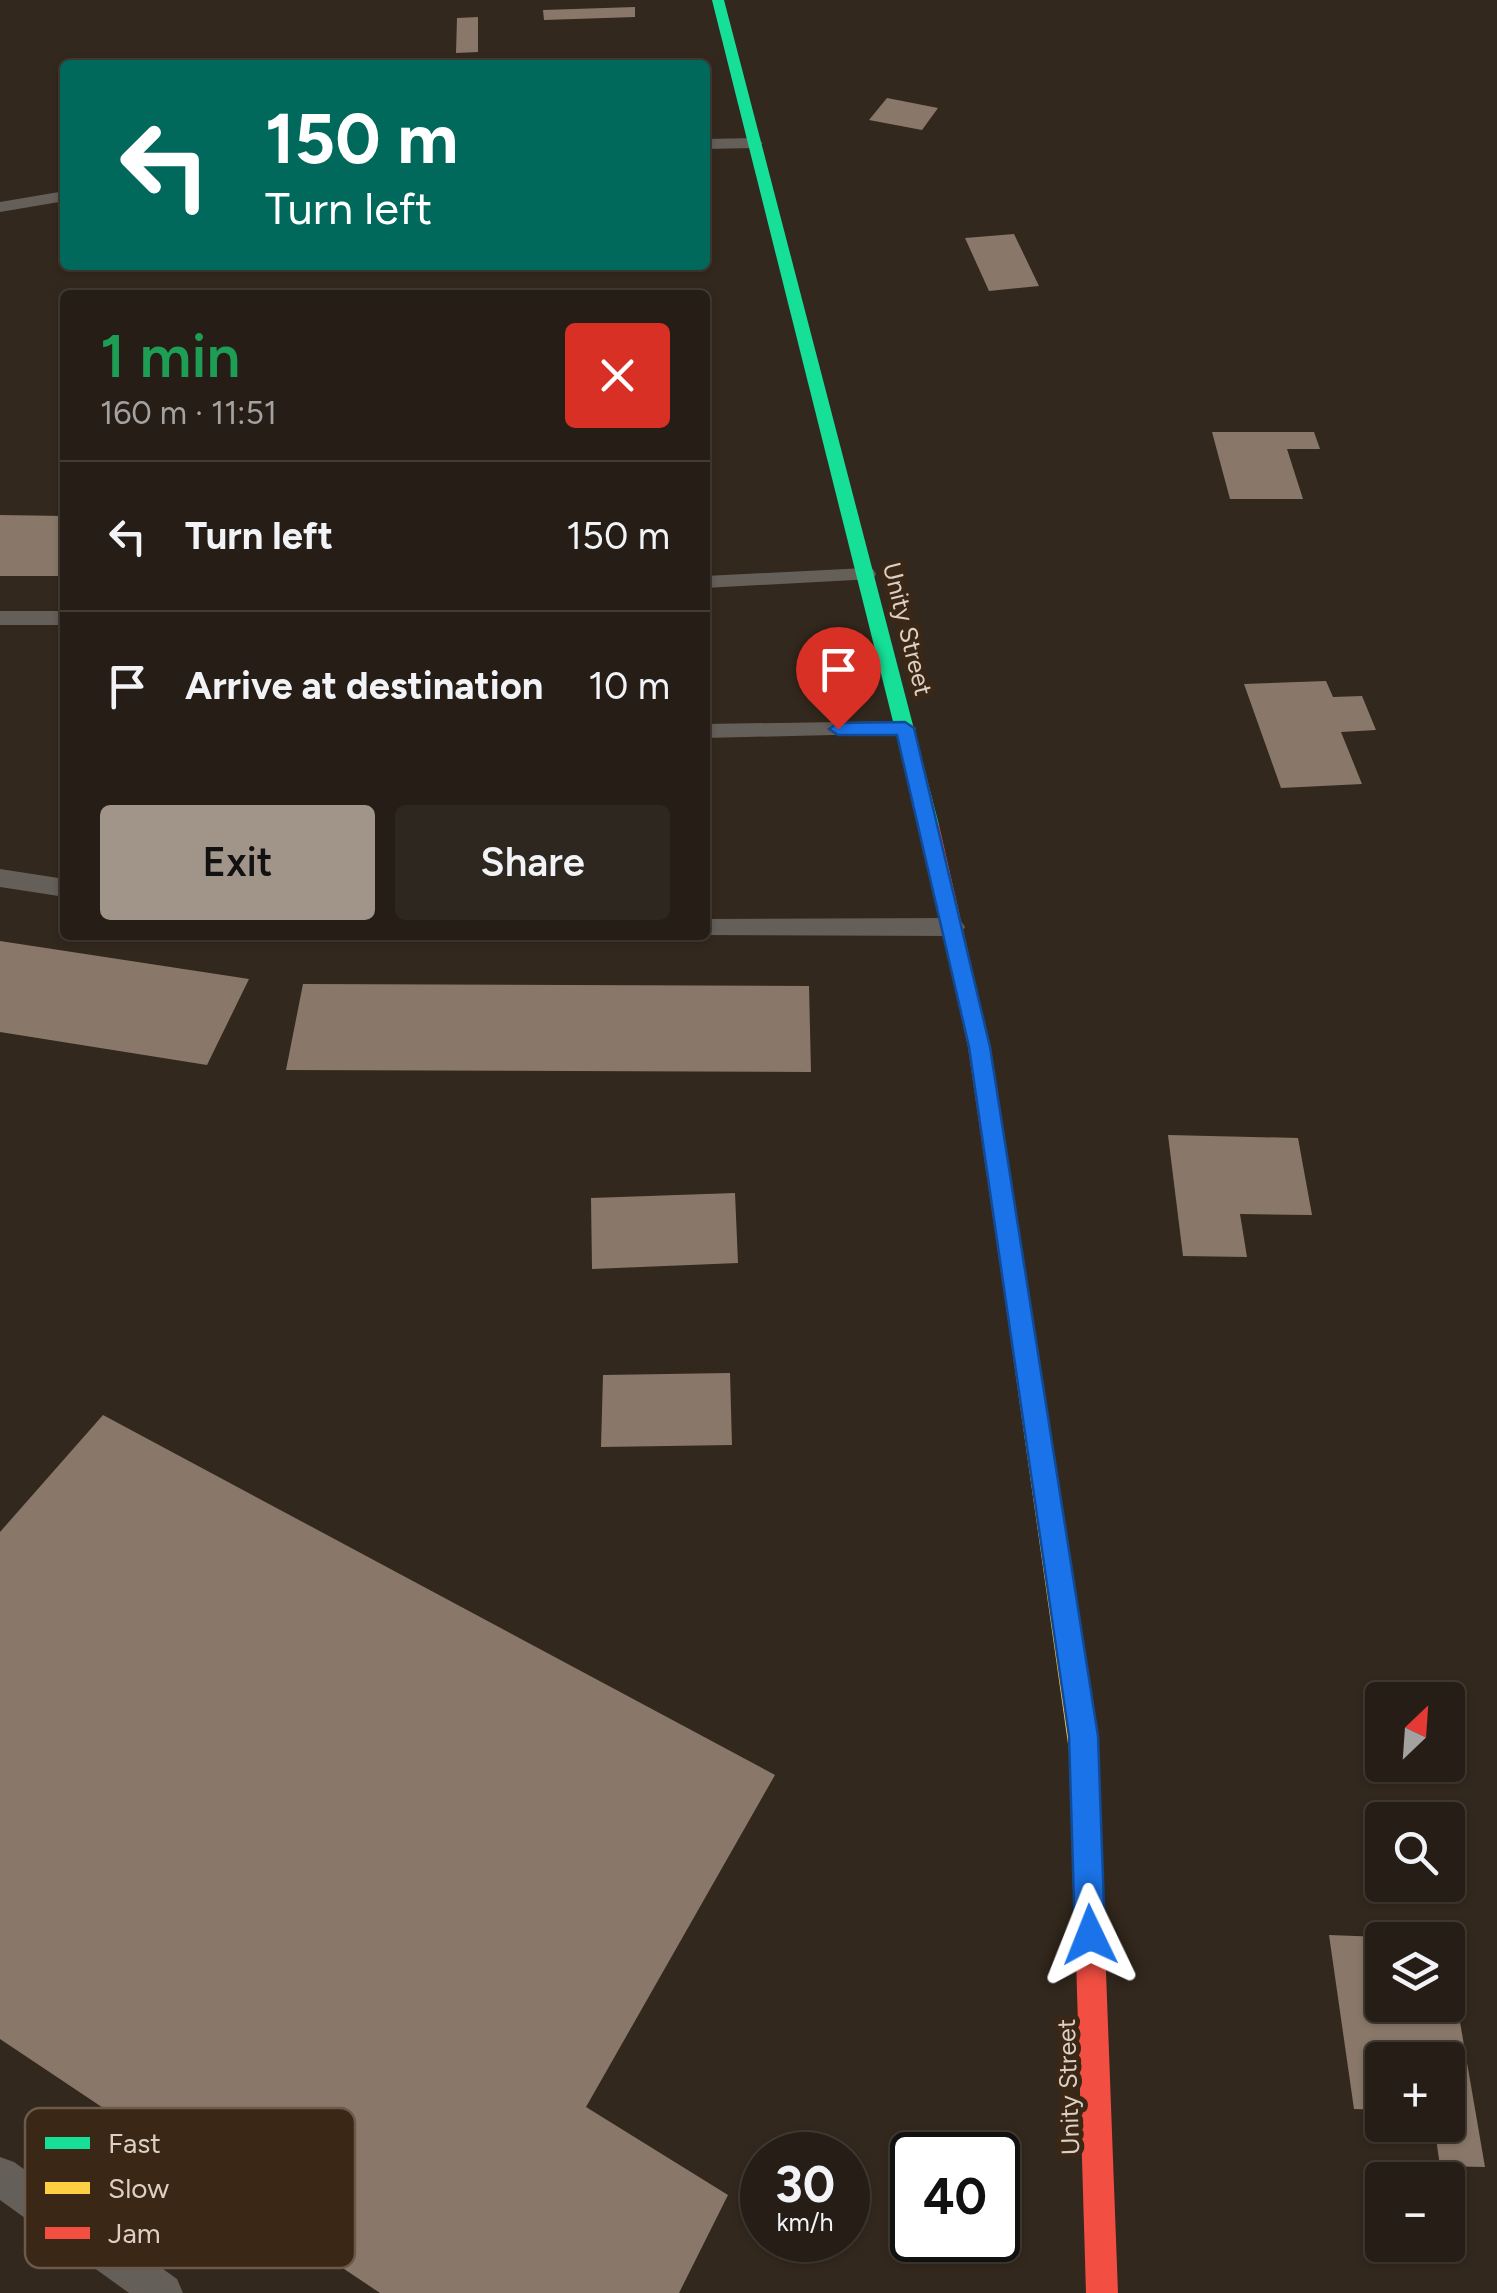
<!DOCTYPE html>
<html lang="en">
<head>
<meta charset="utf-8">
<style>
  :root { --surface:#261e16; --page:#2e271f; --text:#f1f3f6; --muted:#a4a2a1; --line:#423c35; --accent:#a1958a }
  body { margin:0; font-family:Figtree,sans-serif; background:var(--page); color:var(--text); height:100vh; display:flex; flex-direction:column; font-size:38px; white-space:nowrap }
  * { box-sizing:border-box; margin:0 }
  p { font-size:32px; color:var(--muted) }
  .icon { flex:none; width:55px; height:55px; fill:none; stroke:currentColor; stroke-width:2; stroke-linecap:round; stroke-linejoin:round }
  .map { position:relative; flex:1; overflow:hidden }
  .panel { position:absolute; left:60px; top:290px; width:650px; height:650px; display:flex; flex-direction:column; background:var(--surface); border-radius:10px; box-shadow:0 2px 8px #0004,0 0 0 2px var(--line) }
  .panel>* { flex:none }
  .banner { position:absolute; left:60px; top:60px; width:650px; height:210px; border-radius:10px; box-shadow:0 2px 8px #0004,0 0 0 2px var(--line); background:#00695c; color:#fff; overflow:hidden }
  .needle { width:65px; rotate:25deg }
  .tools { position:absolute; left:1365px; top:1682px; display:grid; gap:20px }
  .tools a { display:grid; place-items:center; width:100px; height:100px; border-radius:10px; background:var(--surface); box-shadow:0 2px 8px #0004,0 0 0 2px var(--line); font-size:50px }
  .speed { position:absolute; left:740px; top:2132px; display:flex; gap:20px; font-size:50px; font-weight:700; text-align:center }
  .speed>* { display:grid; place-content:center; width:130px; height:130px; border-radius:50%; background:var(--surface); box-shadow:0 2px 8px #0004,0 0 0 2px var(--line); line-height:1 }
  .speed small { font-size:25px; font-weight:400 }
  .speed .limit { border:5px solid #111; border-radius:15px; background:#fff; color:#111 }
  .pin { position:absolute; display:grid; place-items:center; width:85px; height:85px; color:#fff; margin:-102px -42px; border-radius:50% 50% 50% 0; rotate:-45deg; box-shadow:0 0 10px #0007 }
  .pin .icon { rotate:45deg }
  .me { position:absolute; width:110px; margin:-55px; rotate:358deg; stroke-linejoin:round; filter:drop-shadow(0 0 8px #0008) }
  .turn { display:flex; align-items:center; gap:35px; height:210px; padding:0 40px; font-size:45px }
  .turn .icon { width:130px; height:130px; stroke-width:2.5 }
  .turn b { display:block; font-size:70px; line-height:85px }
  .round { display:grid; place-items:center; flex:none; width:105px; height:105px; border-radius:10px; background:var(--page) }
  .headline { display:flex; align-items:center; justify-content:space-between; height:170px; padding:0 40px }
  h1 { font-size:60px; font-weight:600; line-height:75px; color:#1e9e55 }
  .primary-button { display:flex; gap:20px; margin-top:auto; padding:20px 40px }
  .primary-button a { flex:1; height:115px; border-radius:10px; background:var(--accent); color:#111; font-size:40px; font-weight:600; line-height:115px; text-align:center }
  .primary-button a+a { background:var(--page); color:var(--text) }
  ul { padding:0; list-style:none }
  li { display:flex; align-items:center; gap:30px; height:150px; padding:0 40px; border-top:2px solid var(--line) }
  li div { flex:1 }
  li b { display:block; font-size:38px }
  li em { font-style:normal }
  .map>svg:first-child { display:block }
</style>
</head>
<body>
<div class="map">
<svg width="1497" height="2293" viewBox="0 0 1497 2293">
  <rect width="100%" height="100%" fill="#33281d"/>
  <path fill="#897869" d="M 635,7 L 635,17 L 544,20 L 543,10 Z
    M 478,17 L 478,52 L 456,53 L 457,18 Z
    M 887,98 L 938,108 L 922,130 L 869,120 Z
    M 1014,234 L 1039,286 L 989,291 L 965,238 Z
    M 1212,432 L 1314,432 L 1320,449 L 1287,449 L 1303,499 L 1230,499 Z
    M 0,515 L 65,516 L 65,576 L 0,576 Z
    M 1326,681 L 1333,697 L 1362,696 L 1376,730 L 1341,732 L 1362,784 L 1281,788 L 1244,684 Z
    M 0,941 L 249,979 L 207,1065 L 0,1032 Z
    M 303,984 L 809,986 L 811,1072 L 286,1070 Z
    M 1168,1135 L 1298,1138 L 1312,1215 L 1240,1214 L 1247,1257 L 1183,1256 Z
    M 735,1193 L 738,1263 L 592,1269 L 591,1198 Z
    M 730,1373 L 732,1445 L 601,1447 L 603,1375 Z
    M 103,1415 L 775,1775 L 586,2107 L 728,2195 L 679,2293 L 380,2293 L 0,2039 L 0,1532 Z
    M 1329,1935 L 1382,1937 L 1382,2005 L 1448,2005 L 1450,1964 L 1485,2167 L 1440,2166 L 1434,2125 L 1448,2125 L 1448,2060 L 1382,2060 L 1382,2110 L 1354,2109 Z"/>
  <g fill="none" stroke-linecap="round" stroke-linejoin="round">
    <path fill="#655f5a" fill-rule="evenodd" d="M 705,139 L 755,138 L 763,143 L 755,148 L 705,149 Z
      M 65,191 L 65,201 L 0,212 L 0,202 Z
      M 865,568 L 873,569 L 876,574 L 873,579 L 705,588 L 705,576 Z
      M 0,611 L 65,611 L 65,625 L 0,625 Z
      M 905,721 L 916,728 L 913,733 L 705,738 L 705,724 Z
      M 0,869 L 65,879 L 65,897 L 0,887 Z
      M 952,918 L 961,921 L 965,927 L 961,933 L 952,936 L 698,935 L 705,935 L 705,919 Z
      M 0,2157 L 14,2162 L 177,2279 L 183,2293 L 129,2293 L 0,2200 Z"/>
    <path fill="#16e098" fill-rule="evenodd" d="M 712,0 L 724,0 L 939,825 L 929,832 L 919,825 Z"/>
    <path fill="#ffcf43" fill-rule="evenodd" d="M 1022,1324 L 1031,1327 L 1034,1334 L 1098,1758 L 1094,1768 L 1084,1771 L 1074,1768 L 1070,1758 L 1010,1334 L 1013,1327 Z"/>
    <path fill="#f24e42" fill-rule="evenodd" d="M 929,818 L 939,825 L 990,1047 L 1034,1334 L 1031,1341 L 1022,1344 L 1013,1341 L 1010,1334 L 968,1047 L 919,825 Z
      M 1084,1745 L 1094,1748 L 1098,1758 L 1118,2293 L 1086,2293 L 1070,1758 L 1074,1748 Z"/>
  </g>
  <path fill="#1a73e8" stroke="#114b97" stroke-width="2.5" d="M 905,722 L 914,728 L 990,1047 L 1098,1736 L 1105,1935 L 1101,1946 L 1090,1950 L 1079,1946 L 1075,1935 L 1069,1736 L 969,1047 L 897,735 L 838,735 L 829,729 L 838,723 Z"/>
  <g text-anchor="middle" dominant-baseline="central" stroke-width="10" stroke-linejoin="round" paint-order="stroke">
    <g font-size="25" fill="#dccfc4" stroke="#3b2715">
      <text transform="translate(908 629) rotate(76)">Unity Street</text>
      <text transform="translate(1068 2087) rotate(-92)">Unity Street</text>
    </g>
  </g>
  <rect x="25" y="2108" width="330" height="160" rx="15" fill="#3b2715" stroke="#6b594a" stroke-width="2.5"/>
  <rect x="45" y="2137" width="45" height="12" fill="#16e098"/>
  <rect x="45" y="2182" width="45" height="12" fill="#ffcf43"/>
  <rect x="45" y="2227" width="45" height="12" fill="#f24e42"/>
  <g font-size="28" fill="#dccfc4">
    <text x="108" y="2153">Fast</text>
    <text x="108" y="2198">Slow</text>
    <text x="108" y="2243">Jam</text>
  </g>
</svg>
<div class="tools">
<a><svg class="needle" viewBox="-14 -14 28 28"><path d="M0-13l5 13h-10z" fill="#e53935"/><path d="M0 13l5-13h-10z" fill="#a4a2a1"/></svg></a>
<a><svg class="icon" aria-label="search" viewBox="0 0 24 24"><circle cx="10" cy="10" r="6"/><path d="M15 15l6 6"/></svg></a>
<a><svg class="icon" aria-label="layers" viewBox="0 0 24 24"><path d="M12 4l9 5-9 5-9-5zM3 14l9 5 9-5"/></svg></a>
<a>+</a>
<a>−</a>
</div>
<div class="speed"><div>30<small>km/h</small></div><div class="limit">40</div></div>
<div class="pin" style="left:838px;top:729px;background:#d93025"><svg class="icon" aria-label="arrive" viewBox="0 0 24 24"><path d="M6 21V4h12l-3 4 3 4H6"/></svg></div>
<svg class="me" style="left:1090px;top:1935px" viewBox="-20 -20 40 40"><path d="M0-17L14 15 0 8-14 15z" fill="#1a73e8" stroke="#fff" stroke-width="4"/></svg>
<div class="banner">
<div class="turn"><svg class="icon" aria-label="left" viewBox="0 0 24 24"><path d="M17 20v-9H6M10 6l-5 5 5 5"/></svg><div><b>150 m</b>Turn left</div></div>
</div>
<section class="panel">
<div class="headline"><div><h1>1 min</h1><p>160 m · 11:51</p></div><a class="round" style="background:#d93025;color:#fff"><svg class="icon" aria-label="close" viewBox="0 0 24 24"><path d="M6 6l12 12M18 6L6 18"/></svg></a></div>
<ul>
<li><svg class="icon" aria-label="left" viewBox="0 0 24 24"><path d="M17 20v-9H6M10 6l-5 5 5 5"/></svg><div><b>Turn left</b></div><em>150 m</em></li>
<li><svg class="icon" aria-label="arrive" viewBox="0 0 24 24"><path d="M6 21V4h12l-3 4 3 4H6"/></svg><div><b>Arrive at destination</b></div><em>10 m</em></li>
</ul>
<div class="primary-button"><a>Exit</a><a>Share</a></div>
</section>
</div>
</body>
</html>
